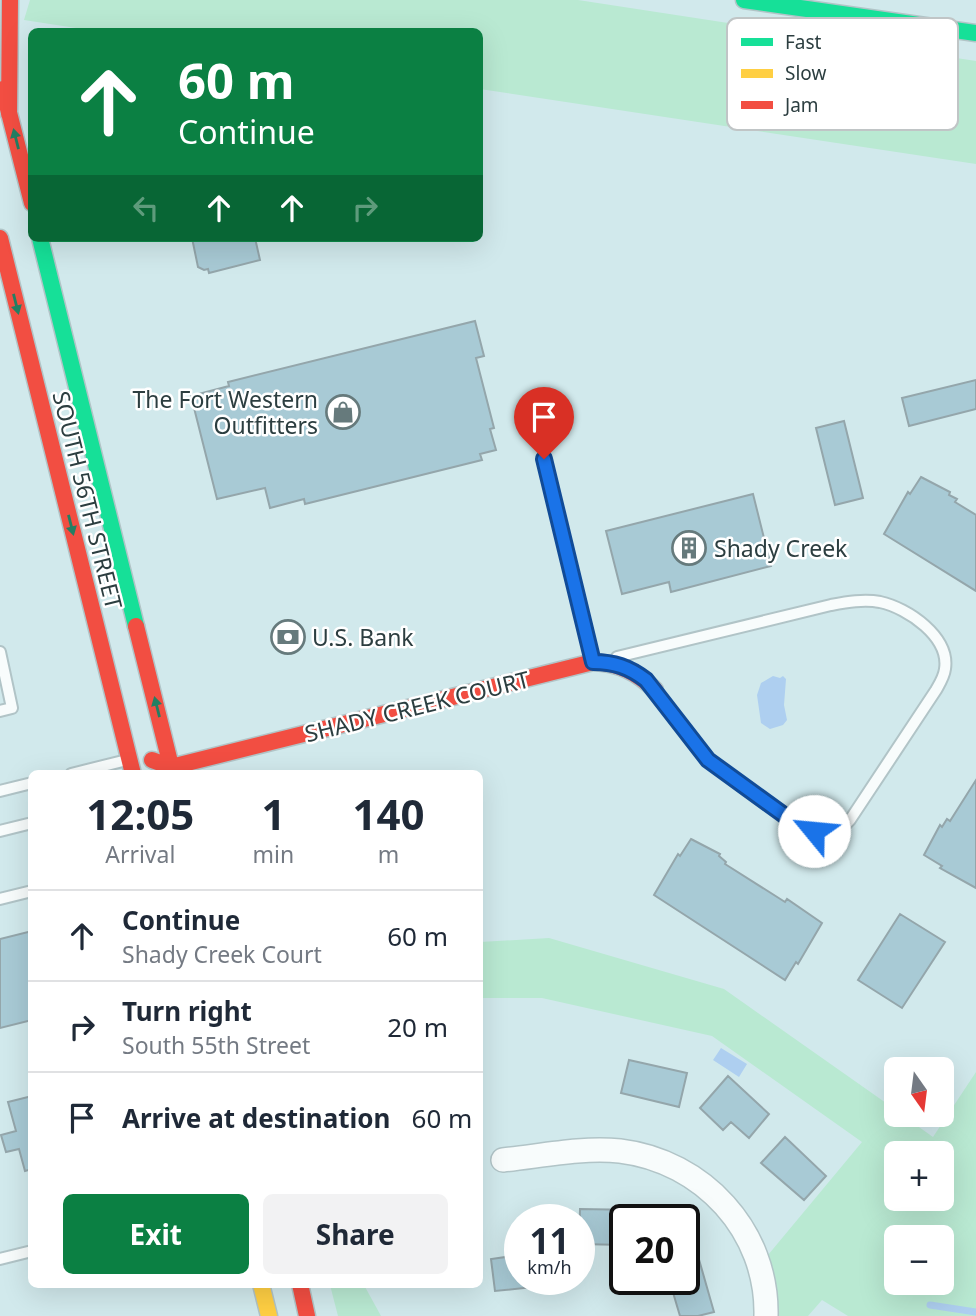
<!DOCTYPE html>
<html lang="en">
<head>
<meta charset="utf-8">
<style>
  :root { --surface:#fff; --page:#f2f2f3; --text:#1f2937; --muted:#747a83; --line:#e0e1e3; --accent:#0b8043 }
  body { margin:0; font-family:"Noto Sans",sans-serif; background:var(--page); color:var(--text); height:100vh; display:flex; flex-direction:column; font-size:26px; white-space:nowrap }
  * { box-sizing:border-box; margin:0 }
  p { font-size:23px; color:var(--muted) }
  .icon { flex:none; width:38px; height:38px; fill:none; stroke:currentColor; stroke-width:2; stroke-linecap:round; stroke-linejoin:round }
  .map { position:relative; flex:1; overflow:hidden }
  .drawer { position:absolute; left:28px; top:770px; width:455px; height:518px; display:flex; flex-direction:column; background:var(--surface); border-radius:10px; box-shadow:0 7px 28px #0002 }
  .drawer>* { flex:none }
  .top-card { position:absolute; left:28px; top:28px; width:455px; height:214px; border-radius:10px; box-shadow:0 7px 28px #0002; background:#0b8043; color:#fff; overflow:hidden }
  .needle { width:46px; rotate:166deg }
  .controls { position:absolute; left:884px; top:1057px; display:grid; gap:14px }
  .controls a { display:grid; place-items:center; width:70px; height:70px; border-radius:10px; background:var(--surface); box-shadow:0 7px 28px #0002; font-size:35px }
  .speed { position:absolute; left:504px; top:1204px; display:flex; gap:14px; font-size:35px; font-weight:700; text-align:center }
  .speed>* { display:grid; place-content:center; width:91px; height:91px; border-radius:50%; background:var(--surface); box-shadow:0 7px 28px #0002; line-height:1 }
  .speed small { font-size:18px; font-weight:400 }
  .speed .limit { border:4px solid #111; border-radius:10px; background:#fff; color:#111 }
  .pin { position:absolute; display:grid; place-items:center; width:60px; height:60px; color:#fff; margin:-72px -30px; border-radius:50% 50% 50% 0; rotate:-45deg; box-shadow:0 0 7px #0007 }
  .pin .icon { rotate:45deg }
  .me { position:absolute; width:77px; margin:-38px; rotate:298deg; stroke-linejoin:round; filter:drop-shadow(0 0 5px #0008) }
  .turn { display:flex; align-items:center; gap:24px; height:147px; padding:0 35px; font-size:32px }
  .turn .icon { width:91px; height:91px; stroke-width:2.5 }
  .turn b { display:block; font-size:49px; line-height:60px }
  .lanes { display:flex; align-items:center; height:66px; padding:0 35px; background:#0003; justify-content:center; gap:35px; direction:ltr }
  .lanes .off { opacity:.35 }
  .eta { display:flex; justify-content:space-evenly; align-items:center; height:119px; text-align:center }
  .eta b { font-size:42px; font-weight:700; line-height:49px }
  .button { display:flex; gap:14px; margin-top:auto; padding:14px 35px }
  .button a { flex:1; height:80px; border-radius:10px; background:var(--accent); color:#fff; font-size:28px; font-weight:700; line-height:80px; text-align:center }
  .button a+a { background:var(--page); color:var(--text) }
  ul { padding:0; list-style:none }
  li { display:flex; align-items:center; gap:21px; height:91px; padding:0 35px; border-top:2px solid var(--line) }
  li div { flex:1 }
  li b { display:block; font-size:26px }
  li em { font-style:normal }
  .map>svg:first-child { display:block }
</style>
</head>
<body>
<div class="map">
<svg width="976" height="1316" viewBox="0 0 976 1316">
  <rect width="100%" height="100%" fill="#d1e9ec"/>
  <path fill="#b9e9d2" fill-rule="evenodd" d="M 30,0 L 578,0 L 976,61 L 976,164 L 480,89 L 480,32 L 102,32 L 24,20 Z
    M 549,938 L 724,989 L 896,1110 L 896,1115 L 902,1115 L 933,1137 L 976,1072 L 976,1316 L 848,1316 L 822,1300 L 808,1316 L 766,1316 L 758,1267 L 862,1142 L 712,1036 L 542,998 L 480,998 L 480,942 ZM 896,1153 L 942,1153 L 942,1199 L 896,1199 ZM 896,1237 L 942,1237 L 942,1283 L 896,1283 Z
    M 330,1285 L 364,1285 L 381,1316 L 338,1316 Z"/>
  <path fill="#aecff0" d="M 773,676 L 780,678 L 783,676 L 786,679 L 784,705 L 787,720 L 783,725 L 770,729 L 761,723 L 757,695 L 761,683 Z
    M 721,1048 L 747,1064 L 739,1077 L 713,1060 Z"/>
  <g fill="none" stroke-linecap="round" stroke-linejoin="round">
    <path stroke="#aecff0" stroke-width="7" d="M 930,1305 L 976,1312"/>
  </g>
  <path fill="#a8cad5" stroke="#94a6ab" stroke-width="2" d="M 192,238 L 255,238 L 260,260 L 209,273 L 208,269 L 204,270 L 198,267 Z
    M 475,321 L 484,356 L 476,358 L 494,428 L 490,429 L 496,450 L 480,454 L 482,460 L 305,504 L 304,499 L 270,508 L 265,488 L 217,499 L 191,396 L 229,386 L 228,382 Z
    M 976,380 L 976,409 L 909,426 L 902,398 Z
    M 844,421 L 863,498 L 835,505 L 816,428 Z
    M 921,477 L 950,492 L 949,495 L 957,499 L 955,502 L 976,515 L 976,591 L 884,534 L 908,492 L 910,494 Z
    M 753,494 L 771,566 L 671,592 L 669,582 L 622,594 L 606,531 Z
    M 976,780 L 976,888 L 940,868 L 942,866 L 924,855 L 940,825 L 942,827 L 947,819 L 950,821 Z
    M 691,839 L 720,854 L 719,856 L 726,862 L 725,864 L 785,902 L 787,899 L 822,923 L 798,964 L 796,962 L 785,980 L 654,895 L 678,854 L 680,856 Z
    M 900,914 L 945,942 L 902,1008 L 858,980 Z
    M 32,931 L 32,1020 L 0,1028 L 0,939 Z
    M 629,1060 L 687,1073 L 679,1107 L 621,1093 Z
    M 728,1076 L 769,1114 L 749,1138 L 731,1122 L 723,1130 L 700,1108 Z
    M 32,1096 L 32,1169 L 25,1171 L 19,1149 L 6,1152 L 1,1135 L 16,1131 L 8,1102 Z
    M 785,1137 L 826,1176 L 804,1200 L 761,1163 Z
    M 580,1209 L 638,1210 L 638,1220 L 625,1220 L 625,1245 L 579,1244 Z
    M 520,1255 L 520,1279 L 551,1279 L 552,1287 L 533,1290 L 533,1287 L 495,1291 L 491,1259 Z
    M 698,1256 L 714,1312 L 698,1316 L 680,1316 L 669,1279 L 684,1279 L 684,1260 Z"/>
  <g fill="none" stroke-linecap="round" stroke-linejoin="round">
    <g stroke="#b1c4c7" stroke-width="14">
      <path id="lane" d="M 544,459 L 593,660
        M 0,652 L 12,708 L 0,711
        M 617,657 L 831,605 C 847,602 864,599 880,602 C 908,608 950,637 945,669 C 944,677 940,683 936,690 L 850,820 C 843,828 835,834 823,833 C 798,831 719,773 702,753 C 685,735 671,712 657,692
        M 71,774 L 127,760
        M 0,791 L 32,783
        M 0,831 L 32,823
        M 0,899 L 32,891
        M 0,1259 L 32,1251"/>
    </g>
    <g stroke="#b1c4c7" stroke-width="26">
      <path id="street" d="M 503,1160 C 541,1156 582,1147 620,1151 C 703,1161 768,1231 766,1316"/>
    </g>
    <g stroke="#b1c4c7" stroke-width="19">
      <path id="fast" d="M 744,0 L 976,33
        M 40,238 L 136,626"/>
    </g>
    <g stroke="#b1c4c7" stroke-width="19">
      <path id="slow" d="M 261,1284 L 269,1316"/>
    </g>
    <g stroke="#b1c4c7" stroke-width="19">
      <path id="jam" d="M 3,89 L 32,203
        M 9,114 L 10,0
        M 0,238 L 133,774
        M 136,626 L 173,774
        M 152,760 L 171,767 L 593,662 C 618,663 637,672 655,690
        M 300,1284 L 307,1316"/>
    </g>
    <use href="#lane" stroke="#f8fcfc" stroke-width="10"/>
    <use href="#street" stroke="#f8fcfc" stroke-width="23"/>
    <use href="#fast" stroke="#16e098" stroke-width="16"/>
    <use href="#slow" stroke="#ffcf43" stroke-width="16"/>
    <use href="#jam" stroke="#f24e42" stroke-width="16"/>
  </g>
  <defs><path id="oneway-solid" d="M-6-.8H1V-3.2L6.5 0L1 3.2V.8H-6Z" transform="scale(1.75)"/></defs>
  <g fill="#237f63">
    <use href="#oneway-solid" transform="translate(16 139) rotate(-104)"/>
    <use href="#oneway-solid" transform="translate(16 304) rotate(76)"/>
    <use href="#oneway-solid" transform="translate(71 525) rotate(76)"/>
    <use href="#oneway-solid" transform="translate(157 707) rotate(-104)"/>
  </g>
  <g fill="none" stroke-linecap="round" stroke-linejoin="round">
    <g stroke="#114b97" stroke-width="18">
      <path id="route" d="M 544,459 L 593,662 C 614,662 629,667 646,680 L 708,760 L 795,823 L 814,831"/>
    </g>
    <use href="#route" stroke="#1a73e8" stroke-width="12"/>
  </g>
  <defs>
    <g id="shop-ring" transform="scale(1.75)"><circle r="9.5" fill="#fff" stroke="#667a7c" stroke-width="1.5"/><path d="M-5-2.5h2.3a2.7 3.5 0 0 1 5.4 0H5L5.5 6h-11ZM-1.5-2.5h3a1.5 2.3 0 0 0-3 0Z" fill="#667a7c"/></g>
    <g id="building-ring" transform="scale(1.75)"><circle r="9.5" fill="#fff" stroke="#667a7c" stroke-width="1.5"/><path d="M-4-6H4V6H1V3H-1V6H-4ZM-2.5-4.3h1.7v1.8h-1.7ZM.8-4.3h1.7v1.8H.8ZM-2.5-1h1.7V.8h-1.7ZM.8-1h1.7V.8H.8Z" fill="#667a7c"/></g>
    <g id="bank-ring" transform="scale(1.75)"><circle r="9.5" fill="#fff" stroke="#667a7c" stroke-width="1.5"/><path d="M-6-4H6V4H-6ZM0-2.3a2.3 2.3 0 1 0 0 4.6a2.3 2.3 0 1 0 0-4.6Z" fill="#667a7c"/></g>
  </defs>
  <g fill-rule="evenodd">
    <use href="#shop-ring" x="343" y="412"/>
    <use href="#building-ring" x="689" y="548"/>
    <use href="#bank-ring" x="288" y="637"/>
  </g>
  <g text-anchor="middle" dominant-baseline="central" stroke-width="5" stroke-linejoin="round" paint-order="stroke">
    <g font-size="23" fill="#2c3e40" stroke="#fff" text-anchor="start">
      <text x="318" y="399" text-anchor="end">The Fort Western<tspan x="318" dy="26">Outfitters</tspan></text>
      <text x="714" y="548">Shady Creek</text>
      <text x="312" y="637">U.S. Bank</text>
    </g>
    <g font-size="23" fill="#2c3e40" stroke="#fff">
      <text transform="translate(88 500) rotate(76)">SOUTH 56TH STREET</text>
      <text transform="translate(417 706) rotate(-14)">SHADY CREEK COURT</text>
    </g>
  </g>
  <rect x="727" y="18" width="231" height="112" rx="10" fill="#fff" stroke="#c0c5c6" stroke-width="2"/>
  <rect x="741" y="38" width="32" height="8" fill="#16e098"/>
  <rect x="741" y="69" width="32" height="9" fill="#ffcf43"/>
  <rect x="741" y="101" width="32" height="8" fill="#f24e42"/>
  <g font-size="19" fill="#2c3e40">
    <text x="785" y="49">Fast</text>
    <text x="785" y="80">Slow</text>
    <text x="785" y="112">Jam</text>
  </g>
</svg>
<div class="controls">
<a><svg class="needle" viewBox="-14 -14 28 28"><path d="M0-13l5 13h-10z" fill="#e53935"/><path d="M0 13l5-13h-10z" fill="#747a83"/></svg></a>
<a>+</a>
<a>−</a>
</div>
<div class="speed"><div>11<small>km/h</small></div><div class="limit">20</div></div>
<div class="pin" style="left:544px;top:459px;background:#d93025"><svg class="icon" aria-label="arrive" viewBox="0 0 24 24"><path d="M6 21V4h12l-3 4 3 4H6"/></svg></div>
<svg class="me" style="left:814px;top:831px" viewBox="-20 -20 40 40"><circle r="19" fill="#fff"/><path d="M0-13L10 11 0 6-10 11z" fill="#1a73e8"/></svg>
<div class="top-card">
<div class="turn"><svg class="icon" aria-label="ahead" viewBox="0 0 24 24"><path d="M12 20V5M6 11l6-6 6 6"/></svg><div><b>60 m</b>Continue</div></div>
<div class="lanes"><svg class="icon off" aria-label="left" viewBox="0 0 24 24"><path d="M17 20v-9H6M10 6l-5 5 5 5"/></svg><svg class="icon" aria-label="ahead" viewBox="0 0 24 24"><path d="M12 20V5M6 11l6-6 6 6"/></svg><svg class="icon" aria-label="ahead" viewBox="0 0 24 24"><path d="M12 20V5M6 11l6-6 6 6"/></svg><svg class="icon off" aria-label="right" viewBox="0 0 24 24"><path d="M7 20v-9h11M14 6l5 5-5 5"/></svg></div>
</div>
<section class="drawer">
<div class="eta">
<div><b>12:05</b><p>Arrival</p></div>
<div><b>1</b><p>min</p></div>
<div><b>140</b><p>m</p></div>
</div>
<ul>
<li><svg class="icon" aria-label="ahead" viewBox="0 0 24 24"><path d="M12 20V5M6 11l6-6 6 6"/></svg><div><b>Continue</b><p>Shady Creek Court</p></div><em>60 m</em></li>
<li><svg class="icon" aria-label="right" viewBox="0 0 24 24"><path d="M7 20v-9h11M14 6l5 5-5 5"/></svg><div><b>Turn right</b><p>South 55th Street</p></div><em>20 m</em></li>
<li><svg class="icon" aria-label="arrive" viewBox="0 0 24 24"><path d="M6 21V4h12l-3 4 3 4H6"/></svg><div><b>Arrive at destination</b></div><em>60 m</em></li>
</ul>
<div class="button"><a>Exit</a><a>Share</a></div>
</section>
</div>
</body>
</html>
